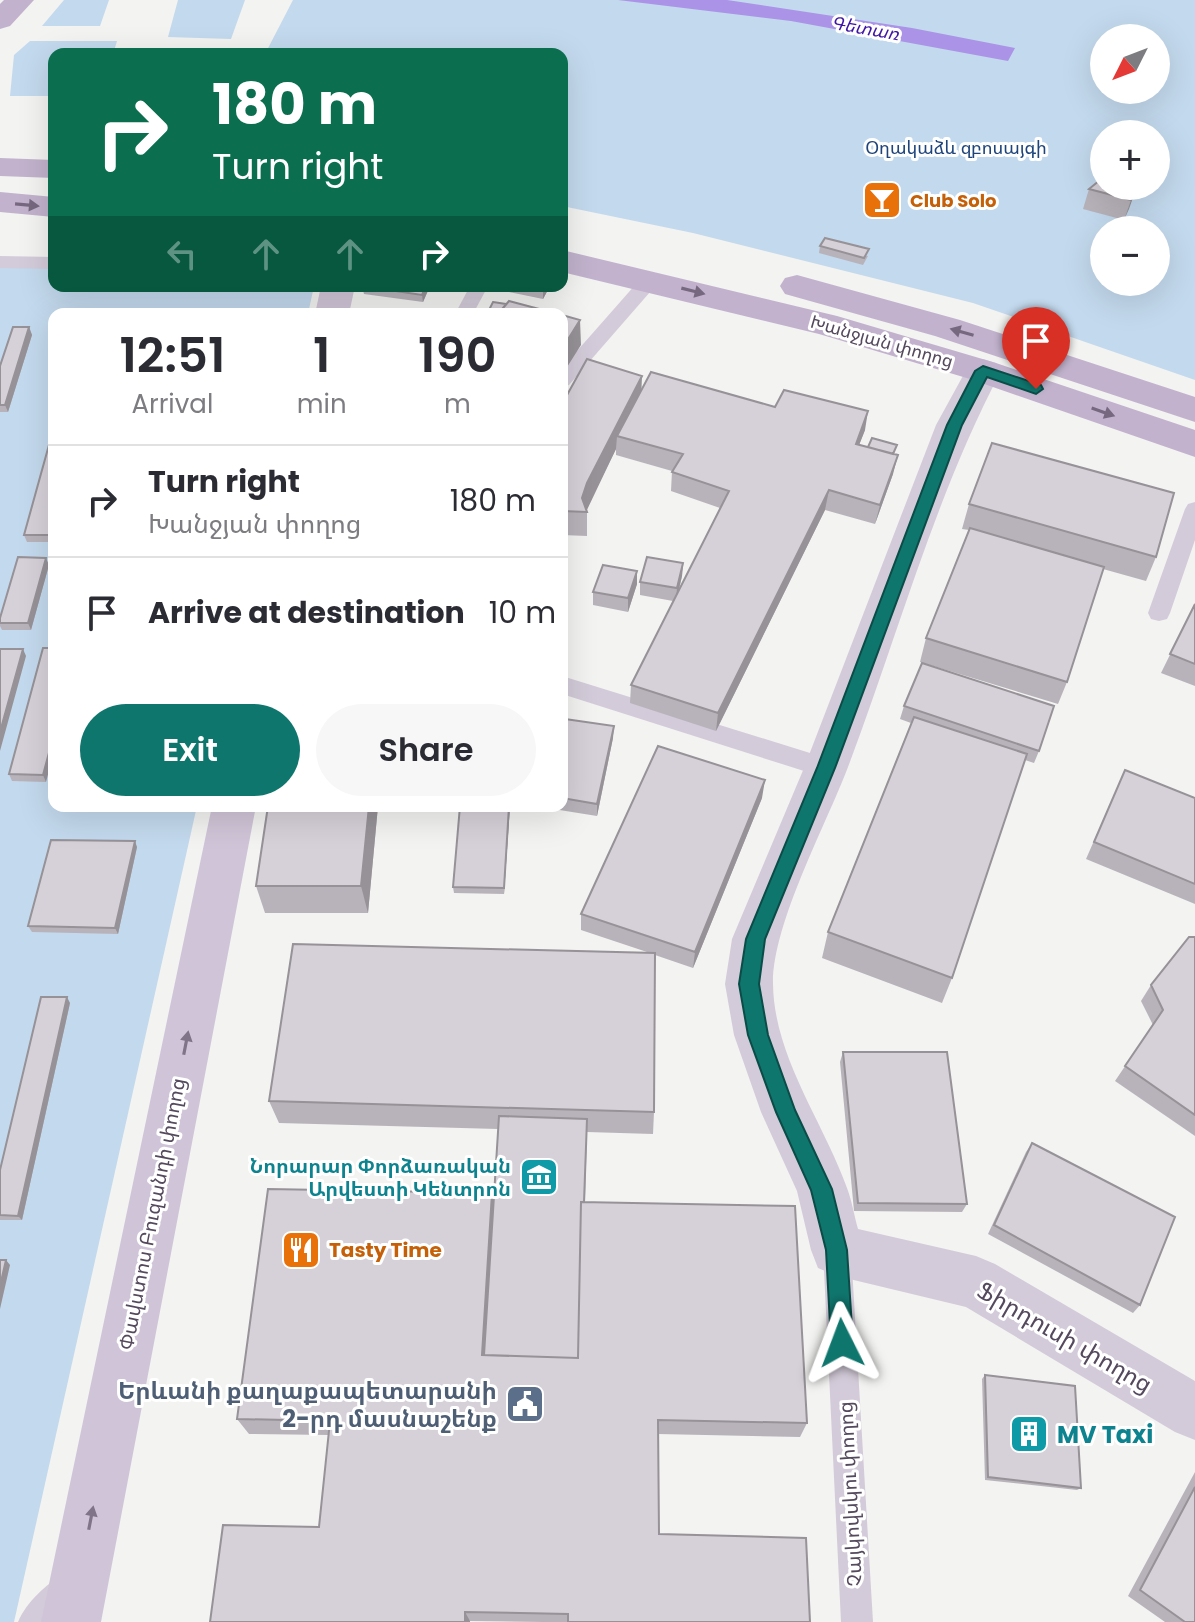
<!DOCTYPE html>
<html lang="en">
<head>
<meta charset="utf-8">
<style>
  :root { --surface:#fff; --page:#f7f7f7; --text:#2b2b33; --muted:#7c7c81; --line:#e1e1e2; --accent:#0f766e }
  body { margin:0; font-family:Poppins,"Noto Sans Armenian",sans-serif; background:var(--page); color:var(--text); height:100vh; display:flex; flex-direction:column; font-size:30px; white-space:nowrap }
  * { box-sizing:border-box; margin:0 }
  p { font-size:26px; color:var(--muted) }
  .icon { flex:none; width:44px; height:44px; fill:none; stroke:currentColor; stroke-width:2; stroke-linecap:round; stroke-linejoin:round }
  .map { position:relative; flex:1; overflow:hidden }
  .panel { position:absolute; left:48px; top:308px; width:520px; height:504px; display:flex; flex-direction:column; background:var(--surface); border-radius:16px; box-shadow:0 8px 32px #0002 }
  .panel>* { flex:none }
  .banner { position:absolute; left:48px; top:48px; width:520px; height:244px; border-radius:16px; box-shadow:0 8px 32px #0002; background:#0b6e4f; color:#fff; overflow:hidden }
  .needle { width:52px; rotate:228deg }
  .fabs { position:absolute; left:1090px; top:24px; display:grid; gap:16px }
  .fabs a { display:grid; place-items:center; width:80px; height:80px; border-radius:50%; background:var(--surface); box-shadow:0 8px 32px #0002; font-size:40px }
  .pin { position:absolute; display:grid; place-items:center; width:68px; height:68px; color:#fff; margin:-82px -34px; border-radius:50% 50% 50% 0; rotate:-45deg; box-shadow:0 0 8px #0007 }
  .pin .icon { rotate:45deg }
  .me { position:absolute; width:88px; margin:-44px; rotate:357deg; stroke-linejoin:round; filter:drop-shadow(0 0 6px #0008) }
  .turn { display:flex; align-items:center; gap:28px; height:168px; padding:0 32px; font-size:36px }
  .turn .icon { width:104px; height:104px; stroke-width:2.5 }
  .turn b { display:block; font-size:56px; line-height:68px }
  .lanes { display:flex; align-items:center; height:76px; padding:0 32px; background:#0003; justify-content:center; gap:40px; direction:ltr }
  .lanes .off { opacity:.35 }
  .eta { display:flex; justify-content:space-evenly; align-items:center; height:136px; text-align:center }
  .eta b { font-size:48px; font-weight:600; line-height:56px }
  .cta { display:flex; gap:16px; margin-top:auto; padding:16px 32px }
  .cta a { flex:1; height:92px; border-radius:48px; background:var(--accent); color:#fff; font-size:32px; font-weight:600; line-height:92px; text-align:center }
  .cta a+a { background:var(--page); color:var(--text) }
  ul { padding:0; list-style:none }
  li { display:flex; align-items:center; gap:24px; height:112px; padding:0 32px; border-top:2px solid var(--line) }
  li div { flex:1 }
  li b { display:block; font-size:30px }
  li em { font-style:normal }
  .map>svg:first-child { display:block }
</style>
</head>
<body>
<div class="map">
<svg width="1195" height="1622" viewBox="0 0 1195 1622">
  <rect width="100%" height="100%" fill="#f3f3f1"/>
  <path fill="#c3d9ed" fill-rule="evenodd" d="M 64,0 L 109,0 L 100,26 L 42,26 Z
    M 178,0 L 245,0 L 231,39 L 168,37 Z
    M 293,0 L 1195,0 L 1195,380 L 973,303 L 693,233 L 562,206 L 562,54 L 265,54 ZM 1104,38 L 1156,38 L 1156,90 L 1104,90 ZM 1104,134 L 1156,134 L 1156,186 L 1104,186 ZM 1104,230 L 1156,230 L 1156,282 L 1104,282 Z
    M 30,41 L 117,41 L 113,54 L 54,54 L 54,96 L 10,96 L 14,55 Z
    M 0,264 L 54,265 L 54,286 L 314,286 L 308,314 L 54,314 L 54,806 L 197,806 L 14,1622 L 0,1622 Z"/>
  <path fill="#ab93e7" d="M 618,0 L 727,0 L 912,28 L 1015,48 L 1008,61 L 791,21 Z"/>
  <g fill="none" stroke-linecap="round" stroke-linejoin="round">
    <path fill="#d3cbd9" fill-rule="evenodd" d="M 0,256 L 54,257 L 54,269 L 0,268 Z
      M 650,274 L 657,276 L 659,280 L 657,284 L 569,385 L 562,387 L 562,368 L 643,276 Z
      M 470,286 L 488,286 L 473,314 L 455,314 Z
      M 1195,502 L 1195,540 L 1170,613 L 1167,619 L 1159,621 L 1151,619 L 1148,613 L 1185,509 L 1188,504 Z
      M 562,676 L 826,758 L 834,761 L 838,768 L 834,775 L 826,778 L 562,694 Z
      M 837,1236 L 847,1240 L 851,1250 L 873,1622 L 841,1622 L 823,1250 L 827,1240 Z
      M 66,1574 L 77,1579 L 82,1590 L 77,1601 L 57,1622 L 18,1622 C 26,1603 47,1582 66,1574 Z"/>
    <path fill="#d3cbd9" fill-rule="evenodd" d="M 983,359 L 996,363 L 1001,371 C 935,496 898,635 848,767 C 826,825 772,925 773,984 C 774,1057 823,1121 847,1188 C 852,1201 854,1215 858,1229 L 976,1256 L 995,1264 L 1195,1381 L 1195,1440 L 1175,1432 L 966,1307 L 837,1276 L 818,1268 L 811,1250 L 797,1191 L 761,1112 L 734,1035 L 725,984 L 732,939 L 804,768 L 936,425 L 970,363 Z"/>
    <path fill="#d0c5d8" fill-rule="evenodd" d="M 321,286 L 355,286 L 349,314 L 315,314 Z
      M 212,806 L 256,806 L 101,1622 L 41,1622 Z"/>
    <path fill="#c2b2cd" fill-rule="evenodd" d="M 4,0 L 34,0 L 10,26 L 0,29 L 0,4 Z
      M 0,158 L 54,160 L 54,178 L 0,176 Z
      M 0,192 L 54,197 L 54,217 L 0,212 Z
      M 562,250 L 837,316 L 996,363 L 1195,430 L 1195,457 L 970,379 L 819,334 L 562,272 Z
      M 797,275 L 960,320 L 1195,397 L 1195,422 L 935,336 L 785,294 L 780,286 L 785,278 Z"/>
  </g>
  <path fill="#b8b3ba" d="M 1089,189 L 1136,189 L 1124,220 L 1083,209 Z
    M 820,246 L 868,256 L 863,265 L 819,253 Z
    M 362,286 L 430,286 L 423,302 L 364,294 Z
    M 508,286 L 550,286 L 543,299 L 509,292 Z
    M 29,327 L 32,335 L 8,412 L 0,412 L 0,366 Z
    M 641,391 L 775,407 L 865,430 L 859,445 L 894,454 L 893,474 L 875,524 L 825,510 L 716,731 L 630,703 L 631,685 L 673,601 L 640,595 L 640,582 L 683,563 L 682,576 L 679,590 L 720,508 L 671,491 L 672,471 L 616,455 L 616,449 L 587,507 L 587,536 L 562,535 L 562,404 Z
    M 54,434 L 54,542 L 27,542 L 24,535 Z
    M 969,504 L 1156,557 L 1146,581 L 1103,569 L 1067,682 L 1058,704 L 920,662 L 926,638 L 969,530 L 962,529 Z
    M 49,565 L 31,630 L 2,630 L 0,626 L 0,618 Z
    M 637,571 L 637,584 L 628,612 L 593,605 L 593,592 Z
    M 1195,604 L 1195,686 L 1161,673 Z
    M 54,648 L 46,782 L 12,781 L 9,774 Z
    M 904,706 L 1039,751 L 1034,763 L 1025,760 L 952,978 L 942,1003 L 822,958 L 828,932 L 911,723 L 900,719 Z
    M 562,732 L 613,738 L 597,816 L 547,808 L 547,806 L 562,806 Z
    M 1125,770 L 1195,798 L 1195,904 L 1086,859 Z
    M 762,798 L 693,968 L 655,955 L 654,1112 L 653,1134 L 587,1132 L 585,1202 L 807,1423 L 800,1437 L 658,1434 L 659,1534 L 810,1622 L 543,1622 L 470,1621 L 319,1527 L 329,1435 L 249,1434 L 237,1419 L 492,1193 L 493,1204 L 498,1129 L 279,1123 L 269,1101 L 650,953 L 581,930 L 581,914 Z
    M 268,806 L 378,806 L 368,913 L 265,913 L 256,886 Z
    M 510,806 L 504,894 L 454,893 L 453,887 Z
    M 137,847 L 118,934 L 32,932 L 28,926 Z
    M 1195,937 L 1195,1136 L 1115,1081 L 1153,1025 L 1141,1001 L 1151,985 Z
    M 70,1003 L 22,1220 L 0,1220 L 0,1170 Z
    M 843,1052 L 967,1204 L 962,1212 L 854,1211 L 840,1062 Z
    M 1032,1143 L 1140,1305 L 1133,1313 L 988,1234 L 1026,1152 Z
    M 985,1375 L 1081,1488 L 1077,1490 L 985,1480 L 982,1379 Z
    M 1195,1472 L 1195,1622 L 1165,1622 L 1128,1596 Z"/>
  <path fill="#969297" d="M 1136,189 L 1129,209 L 1124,220 L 1131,200 Z
    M 426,286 L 430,286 L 423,302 L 422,295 Z
    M 543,286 L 550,286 L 543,299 Z
    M 580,320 L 581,345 L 562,375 L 562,349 Z
    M 29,327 L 32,335 L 8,412 L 5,405 Z
    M 642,376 L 641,401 L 617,436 L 616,449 L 586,512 L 582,498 L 587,483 Z
    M 868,411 L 865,430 L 852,463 L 856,444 Z
    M 898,455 L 893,474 L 875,524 L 880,505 Z
    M 829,490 L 825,510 L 716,731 L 718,713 Z
    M 46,558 L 49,565 L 31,630 L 28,623 Z
    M 683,563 L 682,576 L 676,601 L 677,588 Z
    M 637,571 L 637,584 L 628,612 L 628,598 Z
    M 23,649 L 26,656 L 0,751 L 0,732 Z
    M 614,726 L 613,738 L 597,816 L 597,804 Z
    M 54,734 L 54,752 L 46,782 L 43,775 Z
    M 765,780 L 762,798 L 693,968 L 695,952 Z
    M 369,806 L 378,806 L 368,913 L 361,886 Z
    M 509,806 L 510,806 L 504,894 L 504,888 Z
    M 135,841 L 137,847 L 118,934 L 115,928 Z
    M 67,997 L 70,1003 L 22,1220 L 18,1216 Z
    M 492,1193 L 495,1213 L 486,1362 L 482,1355 Z
    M 6,1260 L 10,1265 L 0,1309 L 0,1286 Z
    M 465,1612 L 470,1621 L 470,1622 L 465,1622 Z"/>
  <path fill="#d6d0d8" stroke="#969297" stroke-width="2" d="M 1100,180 L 1104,181 L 1104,186 L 1124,186 L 1136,189 L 1131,200 L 1089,189 Z
    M 825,238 L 869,249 L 864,258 L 820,246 Z
    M 362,286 L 426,286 L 422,295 Z
    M 509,301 L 558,314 L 498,314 Z
    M 493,302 L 506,304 L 498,314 L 488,312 Z
    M 562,315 L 580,320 L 562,349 Z
    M 13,327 L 29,327 L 5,405 L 0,405 L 0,366 Z
    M 587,359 L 642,376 L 587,483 L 582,498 L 587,512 L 562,511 L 562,404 Z
    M 651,372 L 775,407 L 784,390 L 868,411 L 856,444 L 898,455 L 880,505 L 829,490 L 718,713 L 631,685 L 729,491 L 672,472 L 683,454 L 617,436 Z
    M 52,434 L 54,434 L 53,535 L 24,535 Z
    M 872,438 L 897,445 L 893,454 L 868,447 Z
    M 992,443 L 1174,493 L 1156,557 L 969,504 Z
    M 970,528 L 1104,567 L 1067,682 L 926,638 Z
    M 18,557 L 46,558 L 28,623 L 0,623 L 0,618 Z
    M 647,557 L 683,563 L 677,588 L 640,582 Z
    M 603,565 L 637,571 L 628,598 L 593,592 Z
    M 1195,604 L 1195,664 L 1170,654 Z
    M 54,610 L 54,624 L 50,624 Z
    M 43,648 L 54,648 L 54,734 L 43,775 L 9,774 Z
    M 0,649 L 23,649 L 0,732 Z
    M 922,663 L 1054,706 L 1039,751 L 904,706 Z
    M 914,717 L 1027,754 L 952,978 L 828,932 Z
    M 565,719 L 614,726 L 597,804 L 562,798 L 562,732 Z
    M 658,746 L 765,780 L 695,952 L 581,914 Z
    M 1125,770 L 1195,798 L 1195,884 L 1094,842 Z
    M 268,806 L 369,806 L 361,886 L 256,886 Z
    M 460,806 L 509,806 L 504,888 L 453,887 Z
    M 51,840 L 135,841 L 115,928 L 28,926 Z
    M 1189,937 L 1195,937 L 1195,1115 L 1125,1066 L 1163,1010 L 1151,985 Z
    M 293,944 L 655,953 L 654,1112 L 269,1101 Z
    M 41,997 L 67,997 L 18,1216 L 0,1215 L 0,1170 Z
    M 843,1052 L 947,1052 L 967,1204 L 858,1203 Z
    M 499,1116 L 587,1119 L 584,1202 L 581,1202 L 578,1358 L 484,1355 Z
    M 1032,1143 L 1175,1217 L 1140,1305 L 994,1225 Z
    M 268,1189 L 492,1193 L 482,1355 L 578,1358 L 581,1202 L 795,1206 L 807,1423 L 658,1420 L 659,1534 L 806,1538 L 810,1622 L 568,1622 L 568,1614 L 465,1612 L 465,1622 L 210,1622 L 223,1525 L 319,1527 L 330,1421 L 237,1419 Z
    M 0,1260 L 6,1260 L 0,1286 Z
    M 985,1375 L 1075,1386 L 1081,1488 L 988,1477 Z
    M 1195,1487 L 1195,1622 L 1185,1622 L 1140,1590 Z"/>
  <defs><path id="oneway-solid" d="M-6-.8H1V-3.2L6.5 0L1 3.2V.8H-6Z" transform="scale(2)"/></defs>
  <g fill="#75687f">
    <use href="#oneway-solid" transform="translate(27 205) rotate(5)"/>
    <use href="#oneway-solid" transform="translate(693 291) rotate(14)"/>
    <use href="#oneway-solid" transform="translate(962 332) rotate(-164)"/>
    <use href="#oneway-solid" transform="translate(1103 412) rotate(19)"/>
  </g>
  <g fill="#7f7488">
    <use href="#oneway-solid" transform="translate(186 1043) rotate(-79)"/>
    <use href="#oneway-solid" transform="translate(91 1518) rotate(-79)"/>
  </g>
  <path fill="#0f766e" stroke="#0a4d48" stroke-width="2" d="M 983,366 L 1041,385 L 1043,389 L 1036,394 L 987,377 L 962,425 L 835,768 L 765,939 L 759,984 L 768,1035 L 795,1110 L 832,1189 L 847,1250 L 853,1343 L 850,1351 L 842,1354 L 834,1351 L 831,1343 L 826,1250 L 811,1190 L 776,1112 L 748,1035 L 739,984 L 746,939 L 817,768 L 947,425 L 975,371 Z"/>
  <defs>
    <g id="bar-square" transform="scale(2)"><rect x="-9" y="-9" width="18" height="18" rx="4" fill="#e8710a" stroke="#fff"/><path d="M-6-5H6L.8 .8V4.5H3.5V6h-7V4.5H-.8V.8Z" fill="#fff"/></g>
    <g id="museum-square" transform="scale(2)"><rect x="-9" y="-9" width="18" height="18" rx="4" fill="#0f9aa8" stroke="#fff"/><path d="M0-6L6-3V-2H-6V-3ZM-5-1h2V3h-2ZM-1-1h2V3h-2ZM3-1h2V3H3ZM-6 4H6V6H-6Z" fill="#fff"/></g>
    <g id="restaurant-square" transform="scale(2)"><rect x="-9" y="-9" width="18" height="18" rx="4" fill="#e8710a" stroke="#fff"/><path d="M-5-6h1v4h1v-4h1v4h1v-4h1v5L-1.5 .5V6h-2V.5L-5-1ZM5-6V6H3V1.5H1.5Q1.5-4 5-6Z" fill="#fff"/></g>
    <g id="civic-square" transform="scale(2)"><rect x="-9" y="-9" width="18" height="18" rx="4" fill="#5c6f8a" stroke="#fff"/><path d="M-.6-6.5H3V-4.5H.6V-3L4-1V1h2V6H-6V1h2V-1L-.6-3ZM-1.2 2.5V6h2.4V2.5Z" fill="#fff"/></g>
    <g id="building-square" transform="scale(2)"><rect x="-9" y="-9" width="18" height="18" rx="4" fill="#0f9aa8" stroke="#fff"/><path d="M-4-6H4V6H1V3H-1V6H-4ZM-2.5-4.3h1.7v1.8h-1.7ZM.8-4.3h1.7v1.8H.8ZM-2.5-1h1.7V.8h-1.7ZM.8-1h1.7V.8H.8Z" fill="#fff"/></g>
  </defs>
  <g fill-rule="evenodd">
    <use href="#bar-square" x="882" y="200"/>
    <use href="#museum-square" x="539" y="1177"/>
    <use href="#restaurant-square" x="301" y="1250"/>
    <use href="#civic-square" x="525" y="1404"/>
    <use href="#building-square" x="1029" y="1434"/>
  </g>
  <g text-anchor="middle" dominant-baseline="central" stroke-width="6" stroke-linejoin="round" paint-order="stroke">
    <g font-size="18" font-style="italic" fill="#3f16a3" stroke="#fff">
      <text transform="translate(865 28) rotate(10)">Գետառ</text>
    </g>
    <g font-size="18" fill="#1e457b" stroke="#fff">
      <text x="956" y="147">Օղակաձև զբոսայգի</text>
    </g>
    <g font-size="18" font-weight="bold" fill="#c56008" stroke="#fff" text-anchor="start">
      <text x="910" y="200">Club Solo</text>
    </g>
    <g font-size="18" fill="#54495d" stroke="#fff">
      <text transform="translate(882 341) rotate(16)">Խանջյան փողոց</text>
    </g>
    <g font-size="20" font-weight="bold" fill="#0d838f" stroke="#fff" text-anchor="end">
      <text x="511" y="1166">Նորարար Փորձառական<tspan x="511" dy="23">Արվեստի Կենտրոն</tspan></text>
    </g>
    <g font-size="20" fill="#54495d" stroke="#fff">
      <text transform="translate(152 1214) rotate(-79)">Փավստոս Բուզանդի փողոց</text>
      <text transform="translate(850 1494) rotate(-93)">Չայկովսկու փողոց</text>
    </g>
    <g font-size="20" font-weight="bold" fill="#c56008" stroke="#fff" text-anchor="start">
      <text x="329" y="1250">Tasty Time</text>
    </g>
    <g font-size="24" fill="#54495d" stroke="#fff">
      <text transform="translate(1065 1337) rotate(30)">Ֆիրդուսի փողոց</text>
    </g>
    <g font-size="24" font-weight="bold" fill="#4e5e75" stroke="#fff" text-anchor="end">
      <text x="497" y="1390">Երևանի քաղաքապետարանի<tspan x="497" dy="28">2-րդ մասնաշենք</tspan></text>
    </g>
    <g font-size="24" font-weight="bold" fill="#0d838f" stroke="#fff" text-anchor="start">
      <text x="1057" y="1434">MV Taxi</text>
    </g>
  </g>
</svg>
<div class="fabs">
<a><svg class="needle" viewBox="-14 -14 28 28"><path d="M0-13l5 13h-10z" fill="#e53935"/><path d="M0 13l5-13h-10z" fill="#7c7c81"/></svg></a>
<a>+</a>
<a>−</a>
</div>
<div class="pin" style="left:1036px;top:389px;background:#d93025"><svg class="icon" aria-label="arrive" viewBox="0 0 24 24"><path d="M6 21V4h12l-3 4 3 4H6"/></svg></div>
<svg class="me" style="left:842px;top:1343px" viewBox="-20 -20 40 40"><path d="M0-17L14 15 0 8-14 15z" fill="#0f766e" stroke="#fff" stroke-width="4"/></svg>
<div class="banner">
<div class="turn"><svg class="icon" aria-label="right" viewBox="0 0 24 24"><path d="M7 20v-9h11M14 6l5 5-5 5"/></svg><div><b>180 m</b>Turn right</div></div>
<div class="lanes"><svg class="icon off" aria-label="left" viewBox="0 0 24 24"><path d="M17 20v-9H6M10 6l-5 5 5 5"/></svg><svg class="icon off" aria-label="ahead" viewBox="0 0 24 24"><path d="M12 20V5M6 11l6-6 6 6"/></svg><svg class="icon off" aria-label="ahead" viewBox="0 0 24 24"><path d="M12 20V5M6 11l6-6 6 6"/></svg><svg class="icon" aria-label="right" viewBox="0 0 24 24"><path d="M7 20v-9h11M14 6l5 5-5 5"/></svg></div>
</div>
<section class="panel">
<div class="eta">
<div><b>12:51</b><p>Arrival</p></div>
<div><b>1</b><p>min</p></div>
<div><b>190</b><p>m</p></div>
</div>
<ul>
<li><svg class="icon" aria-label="right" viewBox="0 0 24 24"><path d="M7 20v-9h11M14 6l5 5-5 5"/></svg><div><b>Turn right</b><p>Խանջյան փողոց</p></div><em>180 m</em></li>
<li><svg class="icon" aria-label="arrive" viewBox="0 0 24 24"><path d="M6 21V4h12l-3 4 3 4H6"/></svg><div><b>Arrive at destination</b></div><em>10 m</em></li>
</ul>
<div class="cta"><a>Exit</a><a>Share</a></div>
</section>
</div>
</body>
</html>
